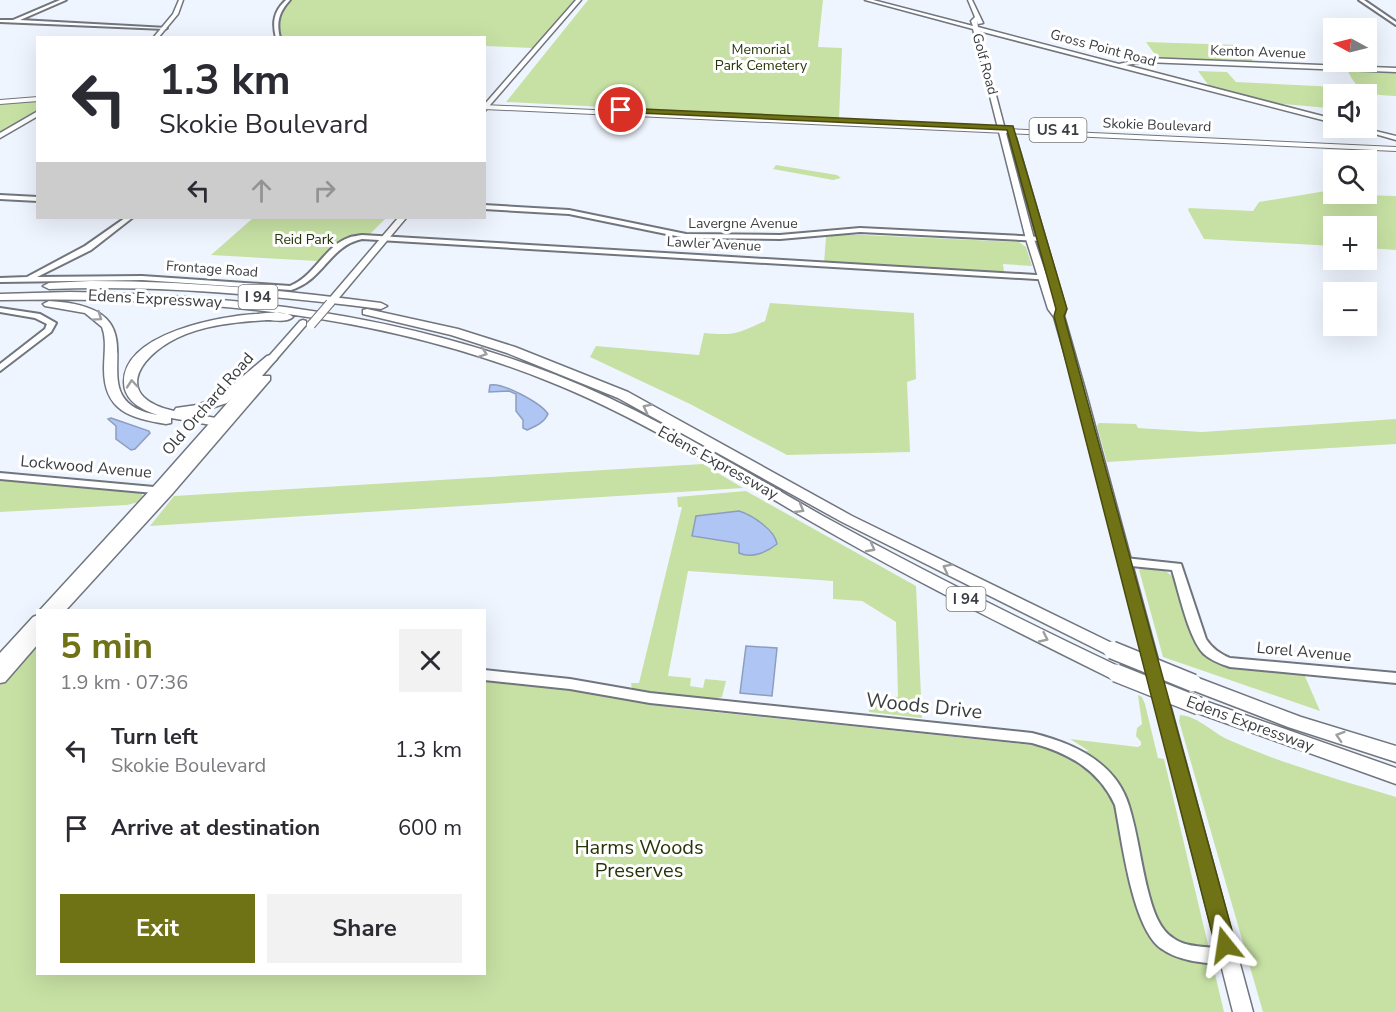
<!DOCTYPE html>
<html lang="en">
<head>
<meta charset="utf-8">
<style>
  :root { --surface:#fff; --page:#f2f2f3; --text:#2b2b33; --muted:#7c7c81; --accent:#707216 }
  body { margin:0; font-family:"Nunito Sans",sans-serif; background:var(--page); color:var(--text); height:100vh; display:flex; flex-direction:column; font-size:22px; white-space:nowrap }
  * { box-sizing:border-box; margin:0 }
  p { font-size:20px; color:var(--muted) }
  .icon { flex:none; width:33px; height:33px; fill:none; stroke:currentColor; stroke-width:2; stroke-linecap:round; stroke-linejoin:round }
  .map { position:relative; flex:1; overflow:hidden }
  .panel { position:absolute; left:36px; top:609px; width:450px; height:366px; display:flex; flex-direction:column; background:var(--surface); border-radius:0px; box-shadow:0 6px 24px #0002 }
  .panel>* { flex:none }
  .top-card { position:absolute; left:36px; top:36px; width:450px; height:183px; border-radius:0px; box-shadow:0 6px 24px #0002; background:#fff; color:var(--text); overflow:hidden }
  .needle { width:39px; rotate:277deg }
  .fabs { position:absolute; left:1323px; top:18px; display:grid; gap:12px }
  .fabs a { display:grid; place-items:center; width:54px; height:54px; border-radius:0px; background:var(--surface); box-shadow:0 6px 24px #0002; font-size:30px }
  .pin { position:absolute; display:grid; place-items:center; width:51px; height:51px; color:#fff; margin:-26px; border:3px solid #fff; border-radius:50%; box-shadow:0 2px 6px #0007 }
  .me { position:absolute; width:66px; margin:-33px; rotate:345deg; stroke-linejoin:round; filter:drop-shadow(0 0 4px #0008) }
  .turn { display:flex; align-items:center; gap:21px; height:126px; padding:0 24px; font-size:27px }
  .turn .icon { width:78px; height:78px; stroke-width:2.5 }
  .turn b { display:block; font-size:42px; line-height:51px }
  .lanes { display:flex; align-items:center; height:57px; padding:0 24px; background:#0003; justify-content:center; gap:30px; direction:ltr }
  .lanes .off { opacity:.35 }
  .round { display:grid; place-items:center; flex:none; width:63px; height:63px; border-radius:0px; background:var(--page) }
  .summary { display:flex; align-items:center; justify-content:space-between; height:102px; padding:0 24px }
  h1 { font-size:36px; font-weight:700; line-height:45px; color:var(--accent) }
  .action { display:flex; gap:12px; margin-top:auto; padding:12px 24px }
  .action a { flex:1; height:69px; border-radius:0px; background:var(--accent); color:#fff; font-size:24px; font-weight:700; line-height:69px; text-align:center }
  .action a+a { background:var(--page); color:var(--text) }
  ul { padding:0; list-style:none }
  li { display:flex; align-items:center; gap:18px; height:78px; padding:0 24px }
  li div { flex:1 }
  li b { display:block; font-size:22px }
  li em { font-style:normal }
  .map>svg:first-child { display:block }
</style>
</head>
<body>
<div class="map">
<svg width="1396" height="1012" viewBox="0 0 1396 1012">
  <rect width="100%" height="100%" fill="#eff5ff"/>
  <path fill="#c7e1a4" d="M 290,0 L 577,0 L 536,47 L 533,48 L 485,46 L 484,38 L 280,37 C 276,21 278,12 290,0 Z
    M 588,0 L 823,0 L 818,47 L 842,48 L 839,119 L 506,102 Z
    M 1146,42 L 1238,45 L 1254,62 L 1158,59 Z
    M 1347,69 L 1396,71 L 1396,96 C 1370,95 1357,93 1347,69 Z
    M 1198,71 L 1227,72 L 1236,82 L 1359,88 L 1366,94 L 1334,94 L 1333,105 L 1328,108 L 1272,103 L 1209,86 Z
    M 37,99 L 37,110 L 0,133 L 0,102 Z
    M 776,165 L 837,175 L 841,178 L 833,180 L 773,169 Z
    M 1332,190 L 1334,194 L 1396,196 L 1396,250 L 1367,248 L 1366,226 L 1334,226 L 1333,246 L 1204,239 L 1188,210 L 1189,208 L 1253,211 L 1259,202 Z
    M 253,218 L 386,218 L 370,234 L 341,240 L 323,259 L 317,261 L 211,255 Z
    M 841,234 L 1019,242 L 1026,247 L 1032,266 L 1003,264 L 1004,272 L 824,263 L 826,237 Z
    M 770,303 L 914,313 L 916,379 L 907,382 L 910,452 L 787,455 L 690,404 L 590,357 L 596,346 L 699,355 L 704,333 C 735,336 738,333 765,321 Z
    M 1396,419 L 1396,444 L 1107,462 L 1097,426 L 1099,423 L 1136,424 L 1138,428 L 1202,432 Z
    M 703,464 L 743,488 L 150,526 L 174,496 Z
    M 0,480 L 135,492 L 142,494 L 143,497 L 139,502 L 127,505 L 0,512 Z
    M 746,491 L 916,586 L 922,718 L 869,712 L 869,694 L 898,697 L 896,622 L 862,601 L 833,599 L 833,581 L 688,571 L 668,676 L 691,678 L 690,686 L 703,688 L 705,679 L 726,681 L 722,697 L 710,700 L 632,689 L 631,683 L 639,683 L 682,507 L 678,507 L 677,497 Z
    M 1144,567 L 1163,569 L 1172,576 L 1209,656 L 1304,674 L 1320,711 L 1163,657 L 1139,570 Z
    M 37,643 L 38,974 L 484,974 L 485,681 L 574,691 L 685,709 L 1089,751 L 1070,739 L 1138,747 L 1141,745 L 1141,742 L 1136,736 L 1137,728 L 1142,724 L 1138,695 L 1142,697 L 1145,704 L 1158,758 L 1164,759 L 1224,1012 L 0,1012 L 0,685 Z
    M 1180,715 C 1200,717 1211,732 1229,740 C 1283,764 1340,780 1396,797 L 1396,1012 L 1263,1012 L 1179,721 Z"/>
  <path fill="#afc6f5" stroke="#8c9dbf" stroke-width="1.5" d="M 490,385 C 502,382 541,403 548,414 C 544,423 536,426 527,430 L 523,428 L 523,420 L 516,411 L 516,394 L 509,391 L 489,392 Z
    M 111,418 L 149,431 L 150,433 L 135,449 L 131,450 L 116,439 L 116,426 L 108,419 Z
    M 739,511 C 752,515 775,530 777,544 C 767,552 752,559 739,553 L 739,544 L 737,543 L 692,536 L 696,516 Z
    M 746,646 L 777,648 L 772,696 L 740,693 Z"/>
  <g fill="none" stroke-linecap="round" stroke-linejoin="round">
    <g stroke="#70757e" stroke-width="4">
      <path id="tertiary" d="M 60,0 L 66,0 L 20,20 L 167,28 L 165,29 L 0,22 L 0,20 L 13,20 Z
        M 286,0 L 290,0 C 279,12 276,22 280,38 L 276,38 C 272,22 274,11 286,0 Z
        M 1359,0 L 1364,0 L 1396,22 L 1396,25 Z
        M 0,195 L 38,197 L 38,201 L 0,199 Z
        M 484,205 L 569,210 L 686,234 L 780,235 L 860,228 L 1041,237 L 1045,239 L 1041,241 L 860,232 L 780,239 L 686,238 L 569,214 L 484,209 Z
        M 125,218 L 132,218 L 91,250 L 37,277 L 142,276 L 290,286 C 315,276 324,247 348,238 C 352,236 358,236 362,235 L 1052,276 L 1056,278 L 1052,280 L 362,239 C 329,246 324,280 291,290 L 142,280 L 0,282 L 0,278 L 27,277 L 85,246 Z
        M 0,308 L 40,314 L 56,323 L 51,332 L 0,371 L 0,364 L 45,329 L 47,324 L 35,318 L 0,312 Z
        M 0,473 L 165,488 L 170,491 L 165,494 L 0,479 Z
        M 1125,558 L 1181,564 L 1206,639 C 1212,648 1220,654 1230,658 L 1396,673 L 1396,683 L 1230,667 C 1221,664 1212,661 1204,654 C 1189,640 1179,592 1172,570 L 1121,565 L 1119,562 L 1121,559 Z
        M 484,670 L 570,679 L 650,693 L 1032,733 C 1073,743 1116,762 1129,806 C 1138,835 1141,866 1149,895 C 1153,910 1159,929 1173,938 C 1191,951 1215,944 1235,952 L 1237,957 L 1235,962 L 1229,965 C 1207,963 1180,962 1162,949 C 1132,929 1122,839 1115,805 C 1099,770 1069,753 1032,743 L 650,703 L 570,689 L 484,680 Z"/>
    </g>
    <g stroke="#70757e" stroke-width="3">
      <path id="secondary" d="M 179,0 L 183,0 L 178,14 L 158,38 L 153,38 L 173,14 Z
        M 576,0 L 581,0 L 484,112 L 484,105 Z
        M 865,0 L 873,0 L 973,26 L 971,21 L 975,17 L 968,0 L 972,0 L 983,23 L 978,24 L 977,21 L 978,27 L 1119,64 L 1145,58 L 1396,68 L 1396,72 L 1145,62 L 1126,65 L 1334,119 L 1334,123 L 979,31 L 1034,239 L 1051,289 L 1010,138 L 1013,136 L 1016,138 L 1066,309 L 1064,316 L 1086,393 L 1253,1012 L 1233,1012 L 1076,393 L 1054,317 L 1048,309 L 1026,239 L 973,29 Z
        M 38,111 L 38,116 L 0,138 L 0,133 Z
        M 1354,128 L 1363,128 L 1396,136 L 1396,140 Z
        M 398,218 L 406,218 L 333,305 L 327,305 L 327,301 Z
        M 303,320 L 306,321 L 306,325 L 250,390 L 262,376 L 270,376 L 270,380 L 172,494 L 66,610 L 40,610 L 153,487 L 300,321 Z
        M 38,615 L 38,644 L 5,682 L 0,683 L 0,653 L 33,617 Z"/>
    </g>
    <g stroke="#70757e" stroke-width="2">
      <path id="primary" d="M 38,97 L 38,101 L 0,104 L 0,100 Z
        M 484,105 L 1396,147 L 1396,151 L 484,109 Z"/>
    </g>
    <g stroke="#70757e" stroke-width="3">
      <path id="motorway" d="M 91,281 C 188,281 284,290 381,303 L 387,306 L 381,309 C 270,295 161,285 49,289 L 43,286 L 49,283 Z
        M 70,292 C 236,295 400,314 556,375 C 650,412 735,466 823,516 C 921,570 1021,620 1122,668 L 1125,673 L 1122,678 L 1116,680 L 1110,678 C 1009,628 909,578 812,522 C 725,472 641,418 548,381 C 373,311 187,296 0,300 L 0,294 Z
        M 49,301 C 177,308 67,400 158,415 C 142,410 124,401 124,382 C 124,333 221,316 257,314 C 268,313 285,310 293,317 C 286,323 275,320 267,320 C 237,322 204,325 177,338 C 135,359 115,398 174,411 L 176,408 L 197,405 L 217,398 L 267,356 L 271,355 L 277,359 L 227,403 L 192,414 L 222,419 L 224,422 L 222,425 L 217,426 L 171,418 L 171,423 L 166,424 C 130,418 104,411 104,369 C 104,354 107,340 102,327 L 85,313 L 45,306 L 43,304 Z
        M 367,309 L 458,329 L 515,347 L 628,392 L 852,516 L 1118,646 L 1121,650 L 1118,654 L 1112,656 L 1106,654 L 842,522 L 618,398 L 507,353 L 451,335 L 363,314 L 363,310 Z
        M 1193,676 L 1301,717 L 1396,746 L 1396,762 L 1288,727 L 1187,688 L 1184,683 L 1187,678 Z
        M 1199,699 L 1396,768 L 1396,784 L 1192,711 L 1190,706 L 1192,701 Z"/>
    </g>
    <use href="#tertiary" fill="#fff" fill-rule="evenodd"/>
    <use href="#secondary" fill="#fff" fill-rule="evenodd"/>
    <use href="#primary" fill="#fff" fill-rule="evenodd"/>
    <use href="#motorway" fill="#fff" fill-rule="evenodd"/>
    <g stroke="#70757e" stroke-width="10" stroke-linecap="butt">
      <path id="secondary-bridge" d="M 311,325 L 330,303"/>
    </g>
    <g stroke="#70757e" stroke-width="20" stroke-linecap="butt">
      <path id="motorway-bridge" d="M 1112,650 L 1193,683
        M 1116,673 L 1199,706"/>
    </g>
    <use href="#secondary-bridge" stroke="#fff" stroke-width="8"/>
    <use href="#motorway-bridge" stroke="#fff" stroke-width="17"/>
  </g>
  <defs><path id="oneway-chevron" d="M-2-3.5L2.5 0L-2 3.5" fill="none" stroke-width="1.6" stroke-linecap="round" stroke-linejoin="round" transform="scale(1.5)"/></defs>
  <g stroke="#9c9ea0">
    <use href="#oneway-chevron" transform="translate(98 317) rotate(34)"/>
    <use href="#oneway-chevron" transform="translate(483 353) rotate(19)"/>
    <use href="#oneway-chevron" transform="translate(132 384) rotate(-95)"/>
    <use href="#oneway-chevron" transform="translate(647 408) rotate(-153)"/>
    <use href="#oneway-chevron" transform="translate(800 509) rotate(30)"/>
    <use href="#oneway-chevron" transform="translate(871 548) rotate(28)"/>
    <use href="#oneway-chevron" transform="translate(947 568) rotate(-153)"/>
    <use href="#oneway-chevron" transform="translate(1044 638) rotate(25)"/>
    <use href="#oneway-chevron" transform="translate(1340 736) rotate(-162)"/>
  </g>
  <path fill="#707216" stroke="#494a0e" stroke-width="1.5" d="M 621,108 L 1013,126 L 1067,309 L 1064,316 L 1236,945 L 1233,952 L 1225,954 L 1218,952 L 1215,945 L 1054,316 L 1056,309 L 1007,130 L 619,112 Z"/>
  <g text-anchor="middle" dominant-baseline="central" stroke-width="6" stroke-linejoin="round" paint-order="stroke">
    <g font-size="14" fill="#3a3d41" stroke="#fff">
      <text transform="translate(1103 48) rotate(15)">Gross Point Road</text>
      <text transform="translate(1258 52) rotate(2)">Kenton Avenue</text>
      <text transform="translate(985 64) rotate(75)">Golf Road</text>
      <text transform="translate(1157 125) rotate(2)">Skokie Boulevard</text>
      <text x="743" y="223">Lavergne Avenue</text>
      <text transform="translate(714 244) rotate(3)">Lawler Avenue</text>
      <text transform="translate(212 269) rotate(4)">Frontage Road</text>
    </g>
    <g font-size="14" fill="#263607" stroke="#fff">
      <text x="761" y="49">Memorial<tspan x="761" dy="16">Park Cemetery</tspan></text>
      <text x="304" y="239">Reid Park</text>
    </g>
    <g fill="#fff" stroke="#75777a" stroke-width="1.5">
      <rect x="1029.5" y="118" width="57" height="24" rx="4.5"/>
      <rect x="238.5" y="285" width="39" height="24" rx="4.5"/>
      <rect x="946.5" y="587" width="39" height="24" rx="4.5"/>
    </g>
    <g font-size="15" font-weight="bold" fill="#3a3d41">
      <text x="1058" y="130">US 41</text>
      <text x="258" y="297">I 94</text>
      <text x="966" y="599">I 94</text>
    </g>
    <g font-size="16" fill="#3a3d41" stroke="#fff">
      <text transform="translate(155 299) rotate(3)">Edens Expressway</text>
      <text transform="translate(208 404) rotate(-49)">Old Orchard Road</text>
      <text transform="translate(718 463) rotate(29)">Edens Expressway</text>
      <text transform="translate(86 467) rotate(5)">Lockwood Avenue</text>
      <text transform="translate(1304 652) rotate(5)">Lorel Avenue</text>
      <text transform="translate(1250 724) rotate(20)">Edens Expressway</text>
    </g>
    <g font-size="20" fill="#3a3d41" stroke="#fff">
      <text transform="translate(924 706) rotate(6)">Woods Drive</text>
    </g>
    <g font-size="20" fill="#263607" stroke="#fff">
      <text x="639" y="847">Harms Woods<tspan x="639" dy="23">Preserves</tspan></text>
    </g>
  </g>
</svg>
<div class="fabs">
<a><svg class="needle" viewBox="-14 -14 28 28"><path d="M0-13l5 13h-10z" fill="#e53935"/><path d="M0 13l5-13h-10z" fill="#7c7c81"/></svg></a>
<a><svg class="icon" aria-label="sound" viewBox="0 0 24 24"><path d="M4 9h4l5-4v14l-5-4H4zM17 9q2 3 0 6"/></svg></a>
<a><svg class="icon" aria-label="search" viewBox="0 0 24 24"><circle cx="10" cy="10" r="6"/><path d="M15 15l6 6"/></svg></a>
<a>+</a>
<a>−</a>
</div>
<div class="pin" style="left:621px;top:110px;background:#d93025"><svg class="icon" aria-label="arrive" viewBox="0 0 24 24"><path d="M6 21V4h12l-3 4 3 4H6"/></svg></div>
<svg class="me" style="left:1225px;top:945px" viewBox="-20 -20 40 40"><path d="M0-17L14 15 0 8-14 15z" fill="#707216" stroke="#fff" stroke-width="4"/></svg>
<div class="top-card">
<div class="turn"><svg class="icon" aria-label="left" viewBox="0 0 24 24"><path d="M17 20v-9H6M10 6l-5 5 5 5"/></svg><div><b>1.3 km</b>Skokie Boulevard</div></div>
<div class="lanes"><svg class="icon" aria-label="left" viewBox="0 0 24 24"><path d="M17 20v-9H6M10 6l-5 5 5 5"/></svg><svg class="icon off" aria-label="ahead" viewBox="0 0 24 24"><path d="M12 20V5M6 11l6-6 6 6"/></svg><svg class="icon off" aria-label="right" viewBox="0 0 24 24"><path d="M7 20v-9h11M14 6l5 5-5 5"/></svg></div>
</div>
<section class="panel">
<div class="summary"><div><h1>5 min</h1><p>1.9 km · 07:36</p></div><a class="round"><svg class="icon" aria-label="close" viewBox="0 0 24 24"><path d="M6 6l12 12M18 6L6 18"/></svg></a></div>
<ul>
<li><svg class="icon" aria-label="left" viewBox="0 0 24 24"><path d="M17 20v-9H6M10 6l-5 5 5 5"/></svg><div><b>Turn left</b><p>Skokie Boulevard</p></div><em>1.3 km</em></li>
<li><svg class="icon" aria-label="arrive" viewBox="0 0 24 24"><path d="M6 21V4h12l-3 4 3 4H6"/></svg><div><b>Arrive at destination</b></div><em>600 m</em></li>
</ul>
<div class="action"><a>Exit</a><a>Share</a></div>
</section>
</div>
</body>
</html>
